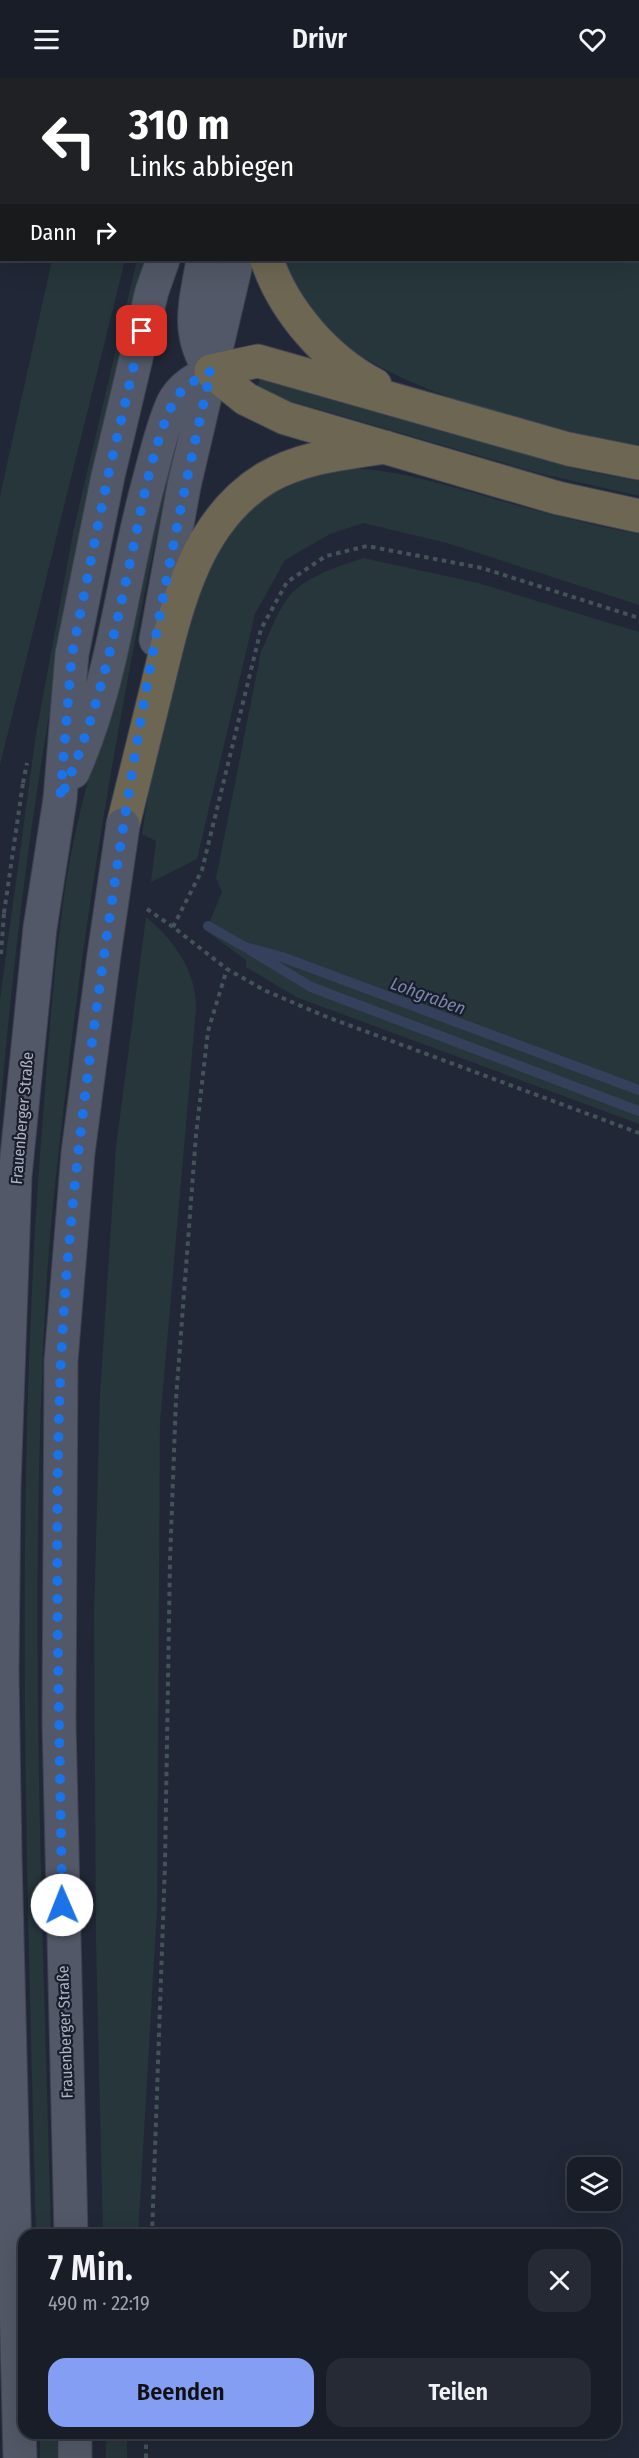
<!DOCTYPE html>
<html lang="de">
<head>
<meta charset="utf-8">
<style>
  :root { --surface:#191d28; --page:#262a34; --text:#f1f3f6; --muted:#9fa2a8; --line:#373b45; --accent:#849ef3 }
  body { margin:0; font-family:"Fira Sans Condensed",sans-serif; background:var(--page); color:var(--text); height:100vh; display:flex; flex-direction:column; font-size:22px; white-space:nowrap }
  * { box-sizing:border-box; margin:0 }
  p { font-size:20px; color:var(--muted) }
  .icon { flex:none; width:33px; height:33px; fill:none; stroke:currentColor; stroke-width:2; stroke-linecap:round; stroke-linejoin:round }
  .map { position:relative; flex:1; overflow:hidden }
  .sheet { position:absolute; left:18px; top:2151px; width:603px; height:210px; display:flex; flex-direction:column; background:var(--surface); border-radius:18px; box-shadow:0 6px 24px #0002,0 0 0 2px var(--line) }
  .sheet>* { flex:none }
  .banner { position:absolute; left:0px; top:0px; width:639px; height:183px; box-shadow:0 6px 24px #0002,0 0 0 2px var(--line); background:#202124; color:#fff; overflow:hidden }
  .fabs { position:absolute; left:567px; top:2079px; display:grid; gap:12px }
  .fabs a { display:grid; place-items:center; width:54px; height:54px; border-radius:12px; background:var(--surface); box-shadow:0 6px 24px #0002,0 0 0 2px var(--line); font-size:30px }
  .pin { position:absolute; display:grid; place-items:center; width:51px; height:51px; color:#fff; margin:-26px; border-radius:12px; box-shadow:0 3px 9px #0006 }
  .me { position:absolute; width:66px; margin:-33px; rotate:359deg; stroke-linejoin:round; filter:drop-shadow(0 0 4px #0008) }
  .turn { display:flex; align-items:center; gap:21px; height:126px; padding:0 30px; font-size:27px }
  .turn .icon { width:78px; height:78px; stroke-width:2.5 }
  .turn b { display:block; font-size:42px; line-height:51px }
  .then { display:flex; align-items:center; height:57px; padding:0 30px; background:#0003; gap:12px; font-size:22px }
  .round { display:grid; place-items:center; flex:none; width:63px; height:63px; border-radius:18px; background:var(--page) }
  .overview { display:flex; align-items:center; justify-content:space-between; height:102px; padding:0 30px }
  h1 { font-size:36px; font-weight:600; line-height:45px }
  .button { display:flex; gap:12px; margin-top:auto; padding:12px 30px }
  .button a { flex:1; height:69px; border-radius:18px; background:var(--accent); color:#111; font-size:24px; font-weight:600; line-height:69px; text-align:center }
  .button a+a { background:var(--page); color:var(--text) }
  header { display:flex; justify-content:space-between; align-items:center; height:78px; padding:0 30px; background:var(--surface); font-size:27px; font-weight:600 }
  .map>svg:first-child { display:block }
</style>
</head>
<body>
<header><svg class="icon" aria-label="menu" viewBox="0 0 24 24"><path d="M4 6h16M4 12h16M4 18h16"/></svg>Drivr<svg class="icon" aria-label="heart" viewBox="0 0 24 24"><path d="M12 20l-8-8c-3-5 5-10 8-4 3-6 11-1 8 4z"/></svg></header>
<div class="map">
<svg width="639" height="2380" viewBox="0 0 639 2380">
  <rect width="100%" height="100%" fill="#212736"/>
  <path fill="#26363b" d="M 300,0 L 639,0 L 639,367 C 547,352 367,310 310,234 C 299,218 291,198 282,182 L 638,182 L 638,2 Z
    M 52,182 L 125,182 L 0,687 L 0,418 Z
    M 137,182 L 148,182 C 118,318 83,455 57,593 C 30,739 13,886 0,1033 L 0,921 L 36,656 L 74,450 Z
    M 260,301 L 580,392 L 639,403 L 639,418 L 538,395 L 256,313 Z
    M 166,380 L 173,382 C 127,587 91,792 67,1001 C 59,1072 50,1144 46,1215 C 28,1528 43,1844 51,2157 L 36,2157 C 27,1788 13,1419 42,1051 C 48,973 53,895 64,818 C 72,759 89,700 103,642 C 124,555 145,467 166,380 Z
    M 352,390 C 401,393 444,406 491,420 C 540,434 589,447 639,456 L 639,527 L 447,465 L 363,445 L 330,456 L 285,482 L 255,536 L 197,781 L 151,804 L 156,763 L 142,756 L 152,693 L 185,549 L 224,459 L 267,416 L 308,396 Z
    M 363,480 L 478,505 L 639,554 L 639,1046 L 296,919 L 246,889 L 246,882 L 206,853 L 222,814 L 216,800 L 261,574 C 269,557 280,525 295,512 C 313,496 340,488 363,480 Z
    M 146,839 C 174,862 197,894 196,931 L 160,1345 L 157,1831 L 138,2157 L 103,2157 L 96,1864 L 94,1537 L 100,1317 L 116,1069 Z
    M 40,2355 L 57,2355 L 57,2380 L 40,2380 Z
    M 106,2355 L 127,2355 L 127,2380 L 106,2380 Z"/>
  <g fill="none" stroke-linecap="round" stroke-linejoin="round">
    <path stroke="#35405d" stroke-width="10" d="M 208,848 L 245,869 L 282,879 L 639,1012
      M 250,872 L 311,909 L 639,1033"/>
    <g stroke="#3e4251" stroke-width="35">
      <path id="major" d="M 229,2 L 230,0
        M 286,2 L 286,0
        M 203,182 C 196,224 185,255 211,293
        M 156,562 L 184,408 L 237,182
        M 73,694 C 114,602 122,500 149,403 C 156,377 162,349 173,325 C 181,309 196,301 211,293
        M 60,721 L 72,576 L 108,398 L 152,213 L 163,182
        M 71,2157 L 59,1644 L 61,1283 L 78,1075 L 104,877
        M 75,2355 L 75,2380
        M 20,2380 L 5,1778 L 2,1595 L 4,1408 L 15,1098 L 40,850"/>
    </g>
    <g stroke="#3f4352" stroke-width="35">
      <path id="highway" d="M 267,182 C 284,233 327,282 375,307
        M 211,293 L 246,321 L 285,340 L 558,420 L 639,438
        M 211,293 L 258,283 L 568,371 L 639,385
        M 123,747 C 134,702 145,658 156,613 C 175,536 192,445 266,400 C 302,379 345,375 385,369"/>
    </g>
    <path stroke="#445359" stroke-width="4" stroke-dasharray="4.5 4.5" stroke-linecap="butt" d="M 184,2 L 184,0
      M 23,705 L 27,685
      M 147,831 L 173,849 L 227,891 L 266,913 L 327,939 L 639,1055
      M 173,849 L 202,792 L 261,551 L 287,504 L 326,478 L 367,468 L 482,490 L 639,540
      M 1,876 L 4,835
      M 152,2157 L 165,1786 L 170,1482 L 176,1321 L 196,1057 L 208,953 L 227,891
      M 146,2380 L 146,2355"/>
    <use href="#major" stroke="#525867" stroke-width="33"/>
    <use href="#highway" stroke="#6d6652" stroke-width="33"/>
    <g stroke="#3e4251" stroke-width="35" stroke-linecap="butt">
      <path id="major-bridge" d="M 40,850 L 60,721
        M 104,877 L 123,747"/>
    </g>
    <path stroke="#445359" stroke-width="4" stroke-dasharray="4.5 4.5" stroke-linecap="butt" d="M 4,835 L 23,705"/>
    <use href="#major-bridge" stroke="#525867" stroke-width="33"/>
  </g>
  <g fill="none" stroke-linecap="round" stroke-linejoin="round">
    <path stroke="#1a73e8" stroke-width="10" stroke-dasharray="0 18" d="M 62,1827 C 60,1646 53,1464 61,1283 C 68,1138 87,994 108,850 C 135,664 168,477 211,293 C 196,302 181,309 173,325 C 151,372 142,429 131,480 C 113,563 96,643 60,721 L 72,576 L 108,398 L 142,253"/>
  </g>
  <g text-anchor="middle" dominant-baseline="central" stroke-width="4.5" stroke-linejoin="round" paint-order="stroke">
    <g font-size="16" fill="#afb3c4" stroke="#1a1e2c">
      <text transform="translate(22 1040) rotate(-85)">Frauenberger Straße</text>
      <text transform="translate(65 1954) rotate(-92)">Frauenberger Straße</text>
    </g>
    <g font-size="18" font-style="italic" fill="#7886ab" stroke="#1a1e2c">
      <text transform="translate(428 918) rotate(20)">Lohgraben</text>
    </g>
  </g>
</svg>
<div class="fabs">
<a><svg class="icon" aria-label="layers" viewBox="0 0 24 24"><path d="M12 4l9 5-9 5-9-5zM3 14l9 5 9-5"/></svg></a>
</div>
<div class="pin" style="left:142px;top:253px;background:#d93025"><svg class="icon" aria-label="arrive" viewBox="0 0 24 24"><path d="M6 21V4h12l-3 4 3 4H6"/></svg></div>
<svg class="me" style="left:62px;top:1827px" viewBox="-20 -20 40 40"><circle r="19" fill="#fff"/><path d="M0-13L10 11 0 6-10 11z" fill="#1a73e8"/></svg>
<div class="banner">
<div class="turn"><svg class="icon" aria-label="left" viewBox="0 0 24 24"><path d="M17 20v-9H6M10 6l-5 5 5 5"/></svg><div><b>310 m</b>Links abbiegen</div></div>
<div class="then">Dann<svg class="icon" aria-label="right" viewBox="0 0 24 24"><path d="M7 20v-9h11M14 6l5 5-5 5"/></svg></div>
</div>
<section class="sheet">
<div class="overview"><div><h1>7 Min.</h1><p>490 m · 22:19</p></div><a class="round"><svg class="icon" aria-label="close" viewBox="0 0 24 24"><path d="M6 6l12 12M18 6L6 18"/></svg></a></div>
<div class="button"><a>Beenden</a><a>Teilen</a></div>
</section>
</div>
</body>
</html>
